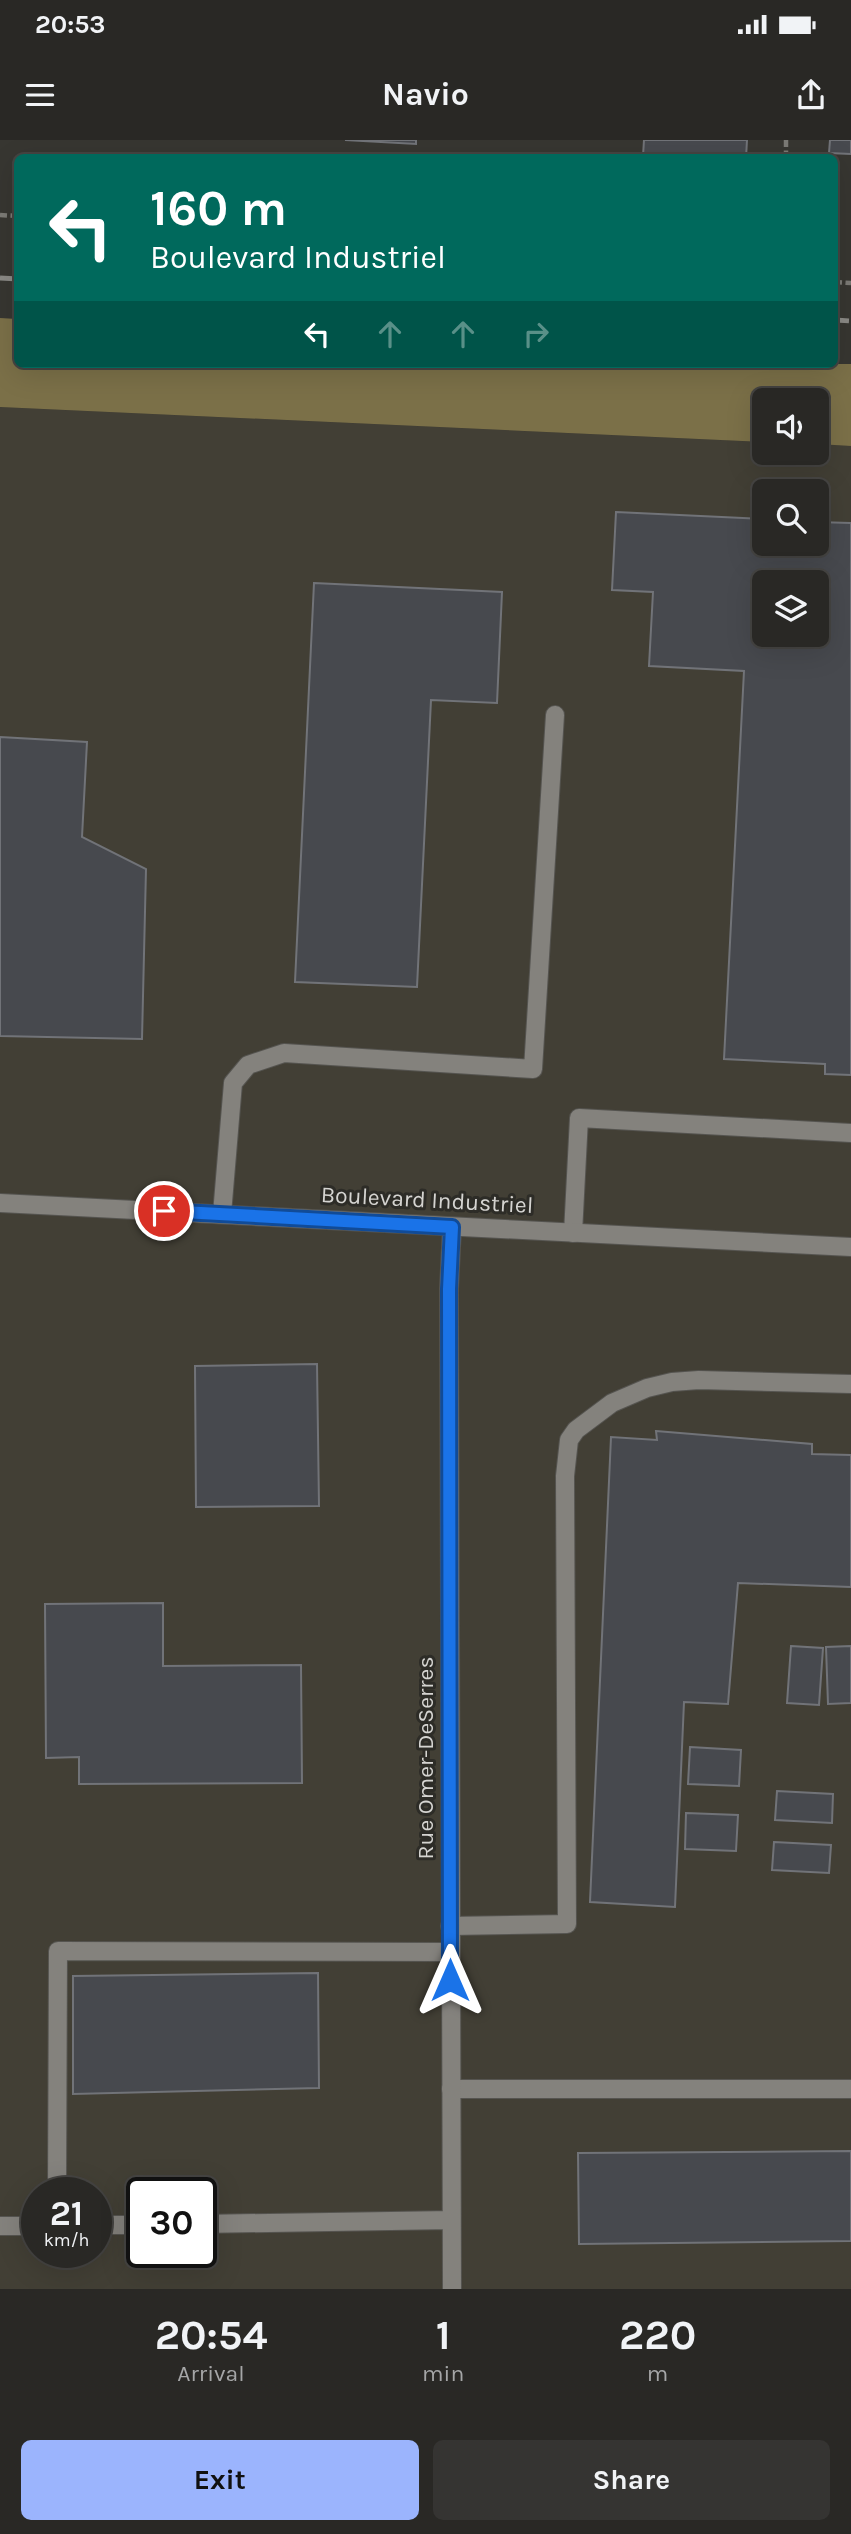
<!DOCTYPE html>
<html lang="en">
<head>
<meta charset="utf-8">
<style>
  :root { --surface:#292825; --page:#353432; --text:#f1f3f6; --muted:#a5a6a7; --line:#454442; --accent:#9bb4fd }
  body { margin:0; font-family:Karla,sans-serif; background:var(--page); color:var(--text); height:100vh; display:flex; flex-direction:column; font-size:26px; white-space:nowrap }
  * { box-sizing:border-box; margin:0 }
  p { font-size:23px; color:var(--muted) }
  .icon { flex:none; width:38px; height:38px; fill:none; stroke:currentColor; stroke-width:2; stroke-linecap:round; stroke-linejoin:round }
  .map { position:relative; height:2149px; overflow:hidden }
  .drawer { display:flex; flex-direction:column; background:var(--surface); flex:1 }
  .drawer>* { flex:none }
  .top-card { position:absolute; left:14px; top:14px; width:824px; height:214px; border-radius:10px; box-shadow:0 7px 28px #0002,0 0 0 2px var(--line); background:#00695c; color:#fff; overflow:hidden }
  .fabs { position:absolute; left:752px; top:248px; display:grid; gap:14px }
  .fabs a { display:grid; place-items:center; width:77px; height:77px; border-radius:10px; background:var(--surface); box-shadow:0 7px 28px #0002,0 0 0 2px var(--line); font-size:35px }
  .speed { position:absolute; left:21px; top:2037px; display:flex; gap:14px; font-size:35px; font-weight:700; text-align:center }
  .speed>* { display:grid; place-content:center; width:91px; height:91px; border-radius:50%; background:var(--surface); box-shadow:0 7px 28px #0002,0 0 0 2px var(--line); line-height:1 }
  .speed small { font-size:18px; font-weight:400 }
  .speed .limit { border:4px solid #111; border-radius:10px; background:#fff; color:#111 }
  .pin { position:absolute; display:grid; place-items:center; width:60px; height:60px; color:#fff; margin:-30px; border:4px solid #fff; border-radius:50%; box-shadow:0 2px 7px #0007 }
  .me { position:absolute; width:77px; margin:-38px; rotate:0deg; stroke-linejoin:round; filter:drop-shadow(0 0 5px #0008) }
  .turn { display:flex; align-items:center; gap:24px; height:147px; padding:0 21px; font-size:32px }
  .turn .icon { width:91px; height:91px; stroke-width:2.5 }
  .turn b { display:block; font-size:49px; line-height:60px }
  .lanes { display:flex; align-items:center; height:66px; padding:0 21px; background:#0003; justify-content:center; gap:35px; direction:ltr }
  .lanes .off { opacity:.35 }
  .eta { display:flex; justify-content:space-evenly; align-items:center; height:119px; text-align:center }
  .eta b { font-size:42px; font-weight:700; line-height:49px }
  .cta { display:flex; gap:14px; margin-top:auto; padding:14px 21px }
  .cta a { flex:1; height:80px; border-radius:10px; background:var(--accent); color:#111; font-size:28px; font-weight:700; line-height:80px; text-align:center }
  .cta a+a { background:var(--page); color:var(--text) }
  .status { display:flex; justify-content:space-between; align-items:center; height:49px; padding:0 35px; background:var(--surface); direction:ltr }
  .status svg { height:19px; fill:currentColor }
  header { display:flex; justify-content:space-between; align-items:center; height:91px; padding:0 21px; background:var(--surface); font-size:32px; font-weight:700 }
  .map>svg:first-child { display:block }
</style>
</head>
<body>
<div class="status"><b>20:53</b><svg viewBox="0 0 49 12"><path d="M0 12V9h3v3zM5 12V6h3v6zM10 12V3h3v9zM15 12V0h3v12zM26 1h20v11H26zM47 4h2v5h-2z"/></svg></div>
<header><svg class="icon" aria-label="menu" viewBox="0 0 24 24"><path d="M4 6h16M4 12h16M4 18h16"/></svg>Navio<svg class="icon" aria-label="share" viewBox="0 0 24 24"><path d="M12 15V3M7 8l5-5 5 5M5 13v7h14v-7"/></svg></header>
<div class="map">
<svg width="851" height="2149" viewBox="0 0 851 2149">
  <rect width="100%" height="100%" fill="#373631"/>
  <path fill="#423f35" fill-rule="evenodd" d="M 0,267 L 765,302 L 765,313 L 817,313 L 817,304 L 851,306 L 851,2149 L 0,2149 ZM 765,352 L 817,352 L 817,404 L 765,404 ZM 765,443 L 817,443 L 817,495 L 765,495 ZM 37,2053 L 96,2053 L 96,2112 L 37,2112 ZM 142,2053 L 201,2053 L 201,2112 L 142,2112 Z"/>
  <path fill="#7b7048" d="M 0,178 L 17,179 L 18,224 L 851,224 L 851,306 L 817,304 L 817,261 L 765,261 L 765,302 L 0,267 Z"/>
  <path fill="#47494e" stroke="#717378" stroke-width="2" fill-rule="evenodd" d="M 345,0 L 416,0 L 416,4 Z
    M 644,0 L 747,0 L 746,18 L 643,16 Z
    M 830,0 L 851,0 L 851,14 L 829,13 Z
    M 616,372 L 765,379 L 765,404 L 817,404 L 817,382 L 851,383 L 851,935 L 825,934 L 825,924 L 724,919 L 744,531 L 649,526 L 653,452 L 612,450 ZM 765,443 L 817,443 L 817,495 L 765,495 Z
    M 314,443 L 502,452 L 497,563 L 431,560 L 417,847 L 295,842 Z
    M 0,597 L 87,602 L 82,697 L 146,729 L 142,899 L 0,896 Z
    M 317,1224 L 319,1366 L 196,1367 L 195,1226 Z
    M 656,1291 L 812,1304 L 812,1314 L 851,1315 L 851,1447 L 738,1443 L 728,1564 L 684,1562 L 675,1767 L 590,1762 L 611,1297 L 657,1300 Z
    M 163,1463 L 163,1526 L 301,1525 L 302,1643 L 79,1644 L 79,1617 L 46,1618 L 45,1464 Z
    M 791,1506 L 823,1508 L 819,1565 L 787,1563 Z
    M 851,1506 L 851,1563 L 828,1564 L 826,1507 Z
    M 690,1607 L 741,1610 L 739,1646 L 688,1644 Z
    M 777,1651 L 833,1654 L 832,1683 L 775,1680 Z
    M 686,1673 L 738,1675 L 736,1711 L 685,1709 Z
    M 774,1702 L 831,1705 L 829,1733 L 772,1730 Z
    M 318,1833 L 319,1948 L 73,1954 L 73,1836 Z
    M 851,2011 L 851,2101 L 579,2104 L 578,2013 Z"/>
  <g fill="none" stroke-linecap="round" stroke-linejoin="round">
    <g stroke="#555450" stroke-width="20">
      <path id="lane" d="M 222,1074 L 233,943 L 248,925 L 284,913 L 533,929 L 555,575
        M 573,1093 L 579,978 L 851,993
        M 450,1786 L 567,1784 L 565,1336 L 569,1300 L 576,1290 L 612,1263 L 647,1248 L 672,1242 L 699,1240 L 851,1244
        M 451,1949 L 851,1949
        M 57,2053 L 58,1811 L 450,1812"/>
    </g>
    <g stroke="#555450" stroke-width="20">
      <path id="street" d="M 0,1063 L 851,1107
        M 201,2084 L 451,2080
        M 96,2085 L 142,2085
        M 0,2086 L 37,2086
        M 452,2149 L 449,1149 L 452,1087"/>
    </g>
    <path stroke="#7b7a75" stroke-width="4.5" stroke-dasharray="7 3.5" stroke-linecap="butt" d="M 786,0 L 786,18
      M 0,75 L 18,76
      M 835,142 L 851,143"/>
    <use href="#lane" stroke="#84827d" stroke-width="18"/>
    <use href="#street" stroke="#84827d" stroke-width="18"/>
    <path stroke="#8a8985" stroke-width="5" stroke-dasharray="14 7" stroke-linecap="butt" d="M 0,138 L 18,139
      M 835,180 L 851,181"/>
  </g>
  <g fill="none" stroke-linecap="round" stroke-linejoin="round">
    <g stroke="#114b97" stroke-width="18">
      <path id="route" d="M 164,1071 L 452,1087 L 449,1149 L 450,1840"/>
    </g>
    <use href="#route" stroke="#1a73e8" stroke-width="12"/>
  </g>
  <g text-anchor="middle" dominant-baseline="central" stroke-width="6" stroke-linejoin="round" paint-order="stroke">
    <g font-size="23" fill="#d5d4d1" stroke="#2d2c27">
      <text transform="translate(427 1060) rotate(3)">Boulevard Industriel</text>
      <text transform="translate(425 1618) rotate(-90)">Rue Omer-DeSerres</text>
    </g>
  </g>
</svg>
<div class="fabs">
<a><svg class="icon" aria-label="sound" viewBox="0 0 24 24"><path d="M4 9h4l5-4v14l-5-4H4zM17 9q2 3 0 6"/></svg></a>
<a><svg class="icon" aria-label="search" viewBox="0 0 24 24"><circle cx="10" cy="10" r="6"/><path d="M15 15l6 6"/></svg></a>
<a><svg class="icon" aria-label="layers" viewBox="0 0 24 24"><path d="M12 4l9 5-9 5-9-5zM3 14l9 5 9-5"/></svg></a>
</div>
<div class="speed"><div>21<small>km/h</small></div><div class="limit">30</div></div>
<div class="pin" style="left:164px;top:1071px;background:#d93025"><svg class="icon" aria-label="arrive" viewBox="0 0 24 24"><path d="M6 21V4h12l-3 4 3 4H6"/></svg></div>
<svg class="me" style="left:450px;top:1840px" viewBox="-20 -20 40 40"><path d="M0-17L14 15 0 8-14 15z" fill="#1a73e8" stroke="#fff" stroke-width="4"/></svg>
<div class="top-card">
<div class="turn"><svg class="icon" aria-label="left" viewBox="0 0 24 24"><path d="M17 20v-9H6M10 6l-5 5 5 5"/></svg><div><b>160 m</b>Boulevard Industriel</div></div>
<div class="lanes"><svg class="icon" aria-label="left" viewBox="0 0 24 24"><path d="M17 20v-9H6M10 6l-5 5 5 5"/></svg><svg class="icon off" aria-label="ahead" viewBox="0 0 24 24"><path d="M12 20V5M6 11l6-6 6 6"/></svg><svg class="icon off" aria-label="ahead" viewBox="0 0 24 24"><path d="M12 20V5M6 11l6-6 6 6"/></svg><svg class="icon off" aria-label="right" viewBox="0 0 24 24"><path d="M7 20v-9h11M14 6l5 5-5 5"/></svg></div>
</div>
</div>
<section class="drawer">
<div class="eta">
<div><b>20:54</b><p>Arrival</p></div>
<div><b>1</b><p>min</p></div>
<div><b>220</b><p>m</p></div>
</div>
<div class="cta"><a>Exit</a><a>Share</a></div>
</section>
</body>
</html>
